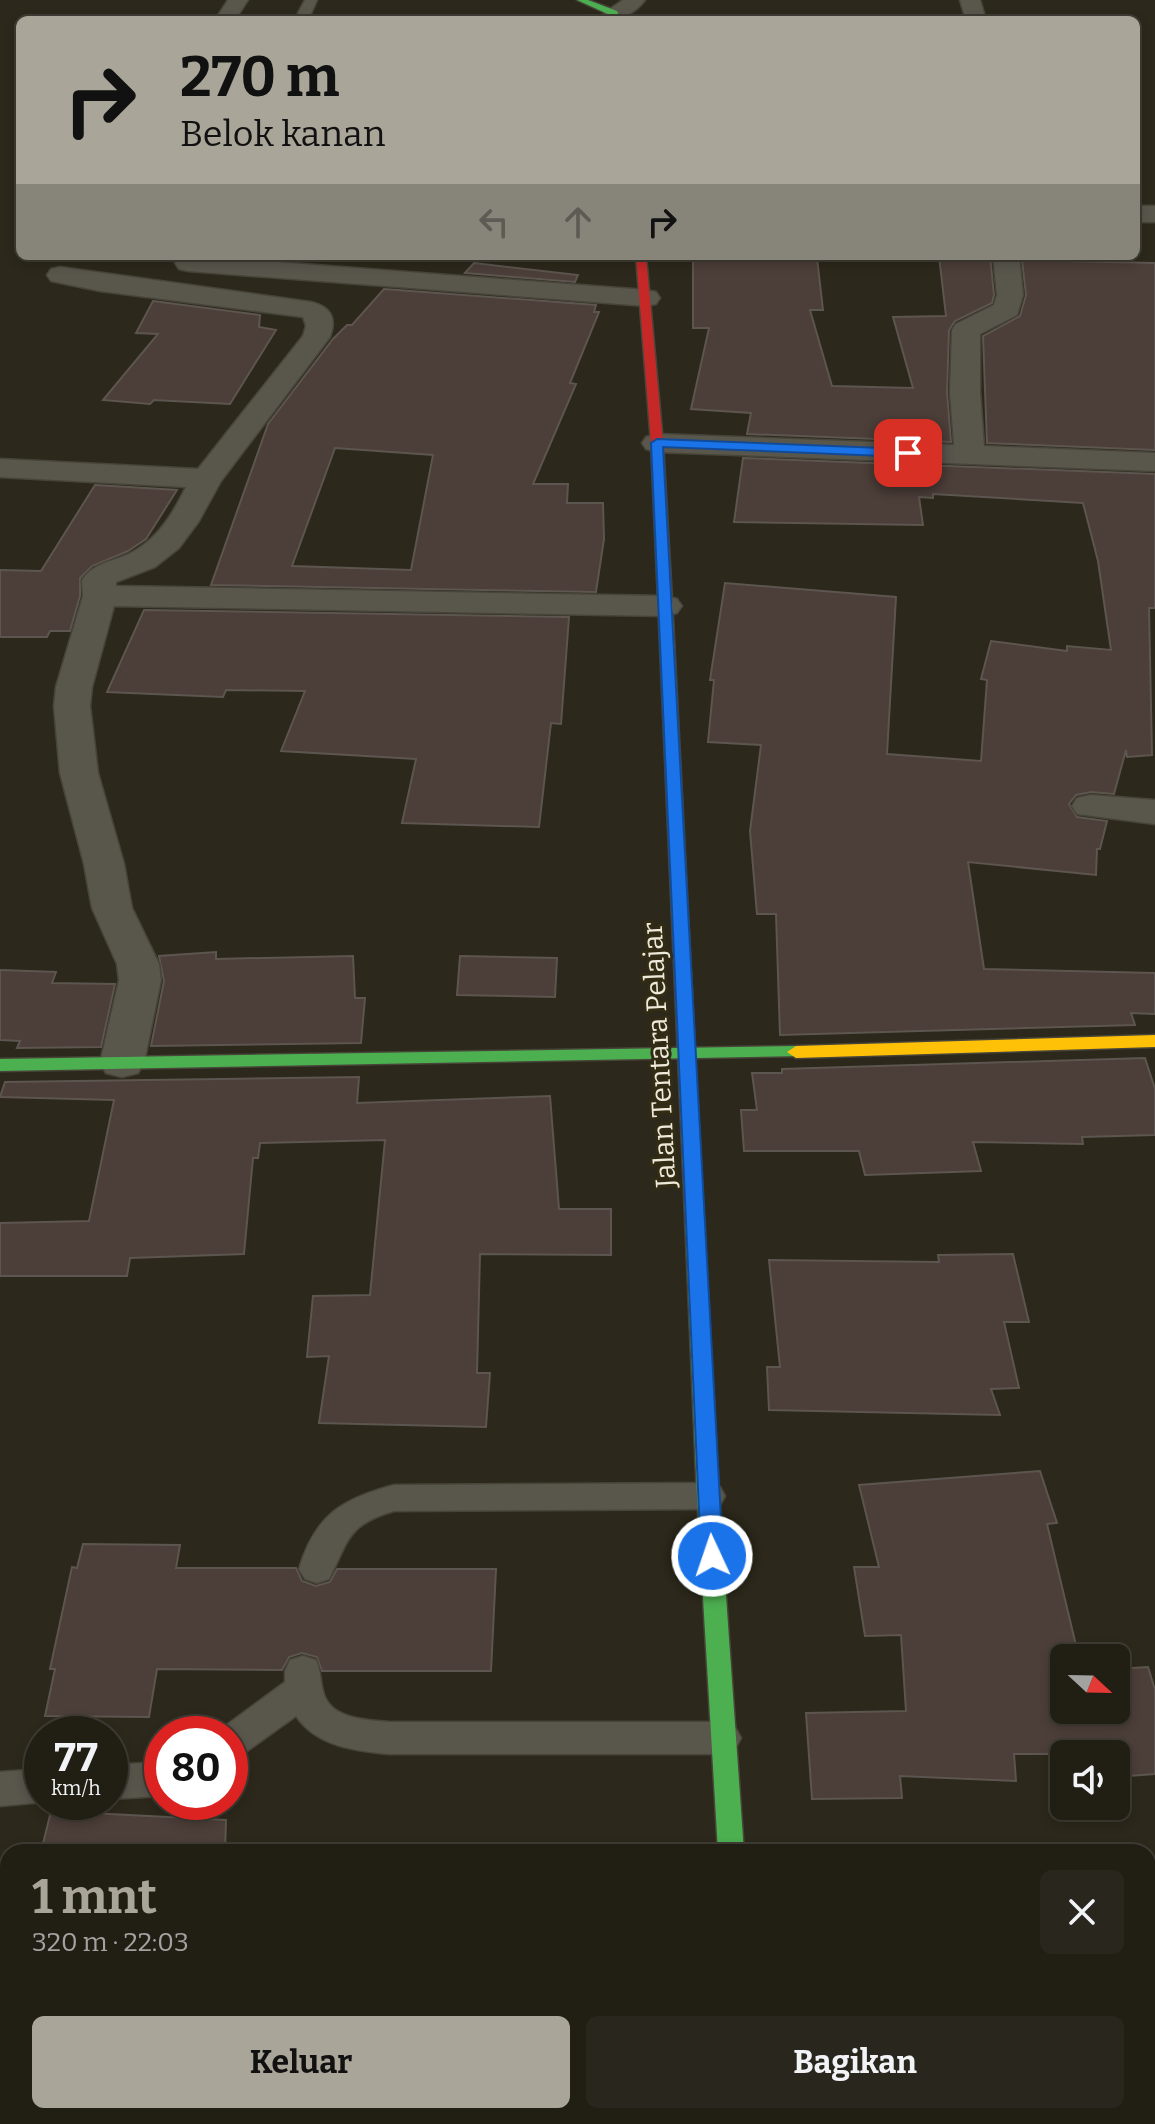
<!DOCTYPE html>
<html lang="id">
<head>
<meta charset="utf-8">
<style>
  :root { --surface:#211e14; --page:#29271d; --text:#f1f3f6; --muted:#a2a2a0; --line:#3e3c34; --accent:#a9a598 }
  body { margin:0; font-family:Bitter,serif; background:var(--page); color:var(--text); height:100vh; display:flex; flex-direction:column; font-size:30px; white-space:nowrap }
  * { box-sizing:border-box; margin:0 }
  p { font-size:26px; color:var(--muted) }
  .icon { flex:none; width:44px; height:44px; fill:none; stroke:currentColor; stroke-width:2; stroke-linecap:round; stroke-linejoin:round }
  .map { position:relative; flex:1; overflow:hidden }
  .panel { position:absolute; left:0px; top:1844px; width:1156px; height:280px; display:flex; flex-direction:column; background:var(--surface); border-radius:24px 24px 0 0; box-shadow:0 4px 12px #0003,0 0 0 2px var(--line) }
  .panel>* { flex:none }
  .hud { position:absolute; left:16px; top:16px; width:1124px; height:244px; border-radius:12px; box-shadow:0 4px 12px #0003,0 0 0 2px var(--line); background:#a9a598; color:#111; overflow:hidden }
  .needle { width:52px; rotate:112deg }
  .controls { position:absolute; left:1050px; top:1644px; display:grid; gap:16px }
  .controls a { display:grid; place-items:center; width:80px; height:80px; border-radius:12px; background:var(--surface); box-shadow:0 4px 12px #0003,0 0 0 2px var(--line); font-size:40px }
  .speed { position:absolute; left:24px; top:1716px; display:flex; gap:16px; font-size:40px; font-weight:700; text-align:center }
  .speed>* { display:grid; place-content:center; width:104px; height:104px; border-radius:50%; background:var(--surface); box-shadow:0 4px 12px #0003,0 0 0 2px var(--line); line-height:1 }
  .speed small { font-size:20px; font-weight:400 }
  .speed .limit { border:12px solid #d22; background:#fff; color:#111 }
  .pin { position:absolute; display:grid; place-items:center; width:68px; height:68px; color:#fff; margin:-34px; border-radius:16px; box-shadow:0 4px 12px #0006 }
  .me { position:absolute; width:88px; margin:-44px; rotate:357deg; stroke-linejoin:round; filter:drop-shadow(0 0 6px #0008) }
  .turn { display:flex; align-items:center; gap:28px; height:168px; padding:0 32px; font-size:36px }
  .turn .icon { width:104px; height:104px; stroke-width:2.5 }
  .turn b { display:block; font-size:56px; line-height:68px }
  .lanes { display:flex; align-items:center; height:76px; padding:0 32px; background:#0003; justify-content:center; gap:40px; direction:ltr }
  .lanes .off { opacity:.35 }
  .round { display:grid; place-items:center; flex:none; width:84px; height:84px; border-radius:12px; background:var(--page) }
  .overview { display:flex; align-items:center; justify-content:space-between; height:136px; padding:0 32px }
  h1 { font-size:48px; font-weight:700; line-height:60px; color:var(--accent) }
  .action { display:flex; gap:16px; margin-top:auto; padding:16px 32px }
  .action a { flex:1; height:92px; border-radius:12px; background:var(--accent); color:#111; font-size:32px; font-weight:700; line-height:92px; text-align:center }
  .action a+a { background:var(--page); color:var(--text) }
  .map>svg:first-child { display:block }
</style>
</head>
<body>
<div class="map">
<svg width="1155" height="2124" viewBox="0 0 1155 2124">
  <rect width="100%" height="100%" fill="#2c281b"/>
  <path fill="#4c3e38" stroke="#5d554f" stroke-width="2" fill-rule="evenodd" d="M 693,256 L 817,258 L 823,310 L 810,310 L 832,386 L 913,388 L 893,317 L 946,316 L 939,256 L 990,256 L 994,295 L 992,303 L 955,321 L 949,330 L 947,392 L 951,442 L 747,434 L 751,413 L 691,409 L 709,328 L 693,328 Z
    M 1022,260 L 1155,263 L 1155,450 L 987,443 L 983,336 L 1020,316 L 1026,295 Z
    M 474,263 L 578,275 L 575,282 L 465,273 Z
    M 384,289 L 596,305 L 594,312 L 599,312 L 570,383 L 576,384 L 533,484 L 568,484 L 567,503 L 603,503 L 604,539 L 596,592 L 211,585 L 268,424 L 333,339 L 347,325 L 352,325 ZM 335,448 L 433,455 L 411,570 L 292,566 Z
    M 153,301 L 260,315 L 259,327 L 276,330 L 230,404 L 154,400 L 150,404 L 103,400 L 158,334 L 136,333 Z
    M 743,458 L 1155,474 L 1155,608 L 1149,608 L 1152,755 L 1127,757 L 1126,750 L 1114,794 L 1091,792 L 1076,795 L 1069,804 L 1077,817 L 1107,821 L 1100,849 L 1097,849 L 1096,875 L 968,862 L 984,969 L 1155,973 L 1155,1014 L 1131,1013 L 1135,1025 L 780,1035 L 776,914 L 757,914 L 750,831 L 761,745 L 708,742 L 714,680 L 710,680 L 725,583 L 896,597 L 887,754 L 981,761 L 987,680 L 981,679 L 991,641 L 1067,651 L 1067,646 L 1111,650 L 1098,561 L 1083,503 L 933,494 L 933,498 L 919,497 L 923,525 L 734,522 Z
    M 95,485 L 177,490 L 146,539 L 128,551 L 92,566 L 80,578 L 80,596 L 70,631 L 50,631 L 47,637 L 0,637 L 0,570 L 41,571 Z
    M 144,610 L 569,617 L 561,724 L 551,723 L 539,827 L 402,823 L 416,759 L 281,751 L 305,691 L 226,690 L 223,697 L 107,692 Z
    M 216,952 L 216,959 L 353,956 L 355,998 L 365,998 L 361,1043 L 151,1046 L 164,981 L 159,956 Z
    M 460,956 L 557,958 L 555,997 L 457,995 Z
    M 0,970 L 56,972 L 52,983 L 115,984 L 101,1047 L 17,1048 L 20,1041 L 0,1040 Z
    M 1145,1058 L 1155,1089 L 1155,1135 L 1082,1137 L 1083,1144 L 973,1142 L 981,1171 L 865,1175 L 859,1151 L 744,1151 L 741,1110 L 757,1110 L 752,1073 L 782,1073 L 782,1069 Z
    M 359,1077 L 357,1103 L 550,1096 L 559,1209 L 611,1209 L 611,1255 L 480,1254 L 477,1373 L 490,1373 L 486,1427 L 319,1423 L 329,1356 L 307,1357 L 313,1296 L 370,1295 L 385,1140 L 260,1143 L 258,1158 L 253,1158 L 244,1254 L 130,1258 L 127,1276 L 0,1276 L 0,1223 L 89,1221 L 114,1100 L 0,1097 L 5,1082 Z
    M 1013,1254 L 1029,1322 L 1004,1322 L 1019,1388 L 991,1389 L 1000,1415 L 769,1410 L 767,1367 L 780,1367 L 769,1260 L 939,1262 L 938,1255 Z
    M 1040,1471 L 1057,1523 L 1047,1524 L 1079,1658 L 1064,1658 L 1064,1710 L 1116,1710 L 1116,1669 L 1148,1667 L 1155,1690 L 1155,1774 L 1116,1777 L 1116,1754 L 1014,1754 L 1016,1781 L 900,1776 L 902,1798 L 812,1799 L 806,1713 L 906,1711 L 901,1635 L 865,1636 L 854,1567 L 879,1567 L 859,1485 Z
    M 83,1544 L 180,1545 L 176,1568 L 296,1568 L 302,1581 L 316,1586 L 330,1582 L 337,1569 L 496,1569 L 491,1671 L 322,1671 L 317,1657 L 302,1653 L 289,1657 L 282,1670 L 157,1669 L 149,1717 L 45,1716 L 55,1669 L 50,1669 L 72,1567 L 77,1568 Z
    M 51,1811 L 226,1820 L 225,1852 L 41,1852 Z"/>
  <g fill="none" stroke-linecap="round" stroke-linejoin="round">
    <g stroke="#474439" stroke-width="3">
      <path id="lane" d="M 305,0 L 317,0 L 310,16 L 305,17 L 298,13 Z
        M 708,1483 L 720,1487 L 725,1496 L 720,1505 L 708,1509 L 394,1511 C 346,1525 349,1541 329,1579 L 317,1583 L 305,1579 L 299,1569 C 315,1515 342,1499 394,1485 Z
        M 303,1656 L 316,1660 C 321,1671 320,1680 323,1691 C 329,1719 366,1720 389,1722 L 722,1722 L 735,1727 L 741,1738 L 735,1749 L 722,1754 L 389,1754 C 355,1751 316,1746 296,1716 L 243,1754 L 230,1759 L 230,1734 L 215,1734 L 217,1732 L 285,1682 L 285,1671 L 290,1660 Z
        M 162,1762 L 162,1796 L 110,1799 L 110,1765 Z
        M 42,1769 L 44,1802 L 0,1806 L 0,1772 Z"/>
    </g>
    <g stroke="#474439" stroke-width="3">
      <path id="street" d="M 228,0 L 248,0 L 235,20 L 215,20 Z
        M 623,0 L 645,0 C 636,12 622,21 607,17 L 604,13 Z
        M 960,0 L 980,0 L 986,20 L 966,20 Z
        M 1136,206 L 1155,206 L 1155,222 L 1136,222 Z
        M 199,256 L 646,290 L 656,292 L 660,298 L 656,304 L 646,306 L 188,271 L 179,269 L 175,263 L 179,257 Z
        M 993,256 L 1019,256 L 1023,295 L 1017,315 L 980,334 L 980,392 L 984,446 L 1155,453 L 1155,471 L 657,452 L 646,449 L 642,443 L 646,437 L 657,434 L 954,445 L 950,392 L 952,330 L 956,324 L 994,305 L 997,295 Z
        M 60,267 L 311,302 C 331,307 337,318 330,337 L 221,481 L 199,521 L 179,548 L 155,567 L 116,582 L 116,586 L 665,596 L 677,599 L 682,606 L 677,613 L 665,616 L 114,606 L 92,687 L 90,706 L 98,773 L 124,864 L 132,908 L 159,964 L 161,980 L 144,1063 L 138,1073 L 122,1077 L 106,1073 L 100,1063 L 119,980 L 117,964 L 92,908 L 84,864 L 60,773 L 54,706 L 56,687 L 83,596 L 82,580 C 96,560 117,562 136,550 C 160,536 174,511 186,487 L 0,477 L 0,459 L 198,469 L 303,336 L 306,326 L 303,317 L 100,291 L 51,281 L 47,275 L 51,269 Z
        M 1091,795 L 1155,800 L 1155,824 L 1077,814 L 1072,806 L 1077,798 Z"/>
    </g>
    <g stroke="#474439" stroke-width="3">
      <path id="fast" d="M 577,0 L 588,0 L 617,11 L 621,20 L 613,20 L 610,15 Z
        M 796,1046 L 802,1048 L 805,1052 L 802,1056 L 0,1071 L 0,1059 Z
        M 692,1163 L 701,1169 L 719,1496 L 744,1852 L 718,1852 L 697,1496 L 683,1169 Z
        M 738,2116 L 766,2116 L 767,2124 L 739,2124 Z"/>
    </g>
    <g stroke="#474439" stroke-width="3">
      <path id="slow" d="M 665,596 L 672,600 L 701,1169 L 692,1175 L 683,1169 L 658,600 Z
        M 1155,1035 L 1155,1047 L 796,1058 L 787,1052 L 796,1046 Z"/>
    </g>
    <g stroke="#474439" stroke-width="3">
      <path id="jam" d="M 636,256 L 646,256 L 663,443 L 672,600 L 665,604 L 658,600 L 651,443 Z"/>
    </g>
    <use href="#lane" fill="#59564c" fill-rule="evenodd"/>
    <use href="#street" fill="#59564c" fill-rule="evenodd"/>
    <use href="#fast" fill="#4caf50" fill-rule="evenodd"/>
    <use href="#slow" fill="#ffc107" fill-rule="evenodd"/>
    <use href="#jam" fill="#c62828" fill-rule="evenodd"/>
  </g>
  <path fill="#1a73e8" stroke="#114b97" stroke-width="2" d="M 657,439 L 908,449 L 914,453 L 908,457 L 663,447 L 723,1556 L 720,1563 L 712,1565 L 704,1563 L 701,1556 L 651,443 Z"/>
  <g text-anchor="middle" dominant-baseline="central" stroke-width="6" stroke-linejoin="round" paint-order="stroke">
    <g font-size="28" fill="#ede9db" stroke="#332c14">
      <text transform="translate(659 1055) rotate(-93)">Jalan Tentara Pelajar</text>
    </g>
  </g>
</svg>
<div class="controls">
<a><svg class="needle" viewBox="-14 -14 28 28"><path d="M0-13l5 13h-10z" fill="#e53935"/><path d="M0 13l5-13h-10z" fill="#a2a2a0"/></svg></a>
<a><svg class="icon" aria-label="sound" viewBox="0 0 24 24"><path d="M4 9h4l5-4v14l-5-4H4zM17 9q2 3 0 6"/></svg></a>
</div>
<div class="speed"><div>77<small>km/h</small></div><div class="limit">80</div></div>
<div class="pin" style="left:908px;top:453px;background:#d93025"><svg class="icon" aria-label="arrive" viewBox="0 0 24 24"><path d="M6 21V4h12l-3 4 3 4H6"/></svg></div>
<svg class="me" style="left:712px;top:1556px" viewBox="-20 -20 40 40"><circle r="17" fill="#1a73e8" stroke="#fff" stroke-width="3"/><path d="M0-11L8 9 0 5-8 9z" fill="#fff"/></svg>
<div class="hud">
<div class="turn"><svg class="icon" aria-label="right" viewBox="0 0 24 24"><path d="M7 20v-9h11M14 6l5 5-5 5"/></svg><div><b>270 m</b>Belok kanan</div></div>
<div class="lanes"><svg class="icon off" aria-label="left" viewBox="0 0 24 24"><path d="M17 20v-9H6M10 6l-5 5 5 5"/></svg><svg class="icon off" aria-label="ahead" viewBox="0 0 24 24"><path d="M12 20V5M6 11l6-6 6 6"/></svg><svg class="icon" aria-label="right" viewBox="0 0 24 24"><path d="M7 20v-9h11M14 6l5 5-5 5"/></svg></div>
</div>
<section class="panel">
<div class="overview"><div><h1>1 mnt</h1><p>320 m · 22:03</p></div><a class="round"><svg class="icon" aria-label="close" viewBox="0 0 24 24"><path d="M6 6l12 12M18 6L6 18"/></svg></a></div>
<div class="action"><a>Keluar</a><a>Bagikan</a></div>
</section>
</div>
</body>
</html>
